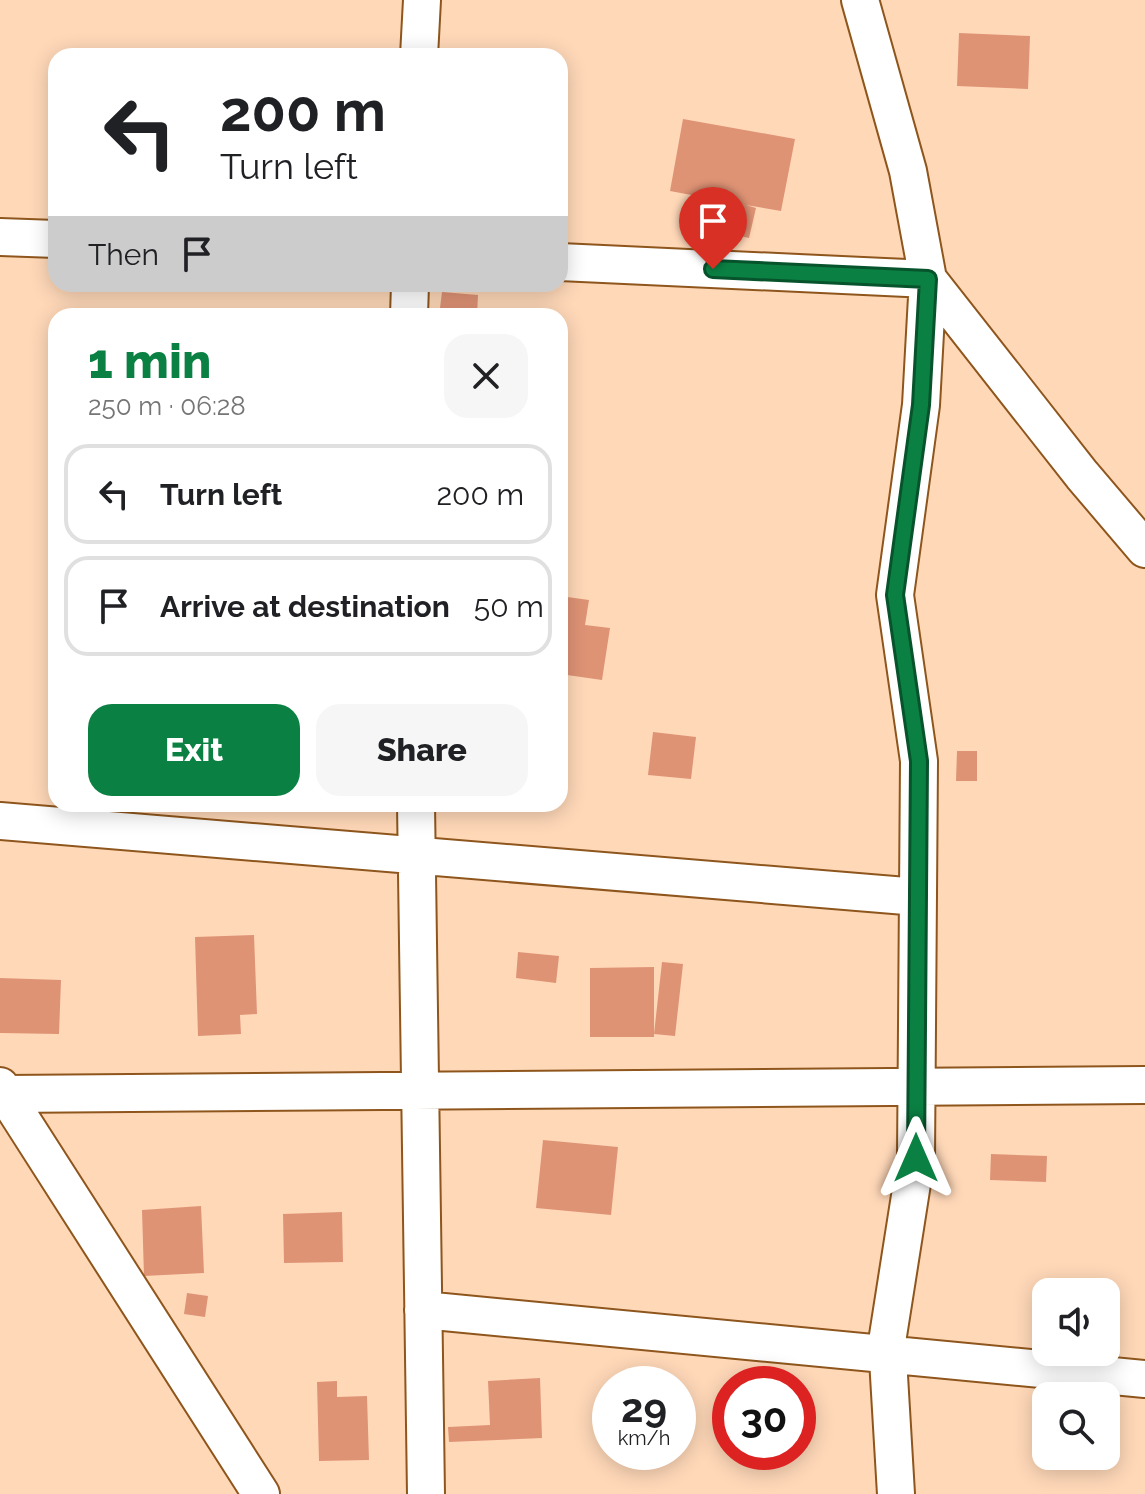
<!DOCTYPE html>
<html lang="en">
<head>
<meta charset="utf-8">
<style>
  :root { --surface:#fff; --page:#f6f6f6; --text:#202124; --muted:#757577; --line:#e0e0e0; --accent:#0b8043 }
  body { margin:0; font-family:Raleway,sans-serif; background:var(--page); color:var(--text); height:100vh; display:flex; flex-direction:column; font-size:30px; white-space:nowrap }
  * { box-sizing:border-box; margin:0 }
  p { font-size:26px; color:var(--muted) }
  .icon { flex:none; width:44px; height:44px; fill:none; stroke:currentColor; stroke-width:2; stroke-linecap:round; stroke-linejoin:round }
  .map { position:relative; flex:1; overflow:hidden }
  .panel { position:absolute; left:48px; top:308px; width:520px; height:504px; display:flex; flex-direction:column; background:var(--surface); border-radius:24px; box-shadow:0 4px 20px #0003 }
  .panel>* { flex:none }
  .hud { position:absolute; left:48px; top:48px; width:520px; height:244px; border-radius:24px; box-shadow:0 4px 20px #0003; background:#fff; color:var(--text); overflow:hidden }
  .buttons { position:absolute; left:1032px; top:1278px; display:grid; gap:16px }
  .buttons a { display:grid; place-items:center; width:88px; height:88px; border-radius:16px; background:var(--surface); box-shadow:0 4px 20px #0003; font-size:40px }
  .speed { position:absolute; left:592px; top:1366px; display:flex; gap:16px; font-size:40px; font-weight:700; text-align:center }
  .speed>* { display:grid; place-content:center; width:104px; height:104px; border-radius:50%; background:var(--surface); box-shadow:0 4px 20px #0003; line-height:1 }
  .speed small { font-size:20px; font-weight:400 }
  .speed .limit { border:12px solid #d22; background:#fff; color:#111 }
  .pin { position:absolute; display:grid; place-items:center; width:68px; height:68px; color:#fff; margin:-82px -34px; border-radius:50% 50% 50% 0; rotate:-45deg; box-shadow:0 0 8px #0007 }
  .pin .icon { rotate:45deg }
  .me { position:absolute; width:88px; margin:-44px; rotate:0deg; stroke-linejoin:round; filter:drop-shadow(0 0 6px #0008) }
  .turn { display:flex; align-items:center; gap:28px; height:168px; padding:0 40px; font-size:36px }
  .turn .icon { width:104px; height:104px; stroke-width:2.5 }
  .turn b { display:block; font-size:56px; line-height:68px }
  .then { display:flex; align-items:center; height:76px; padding:0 40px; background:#0003; gap:16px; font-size:30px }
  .round { display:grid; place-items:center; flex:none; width:84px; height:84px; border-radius:24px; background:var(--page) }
  .overview { display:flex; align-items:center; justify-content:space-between; height:136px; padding:0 40px }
  h1 { font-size:48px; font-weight:800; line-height:60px; color:var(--accent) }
  .button { display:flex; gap:16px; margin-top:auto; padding:16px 40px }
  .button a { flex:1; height:92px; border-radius:24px; background:var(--accent); color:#fff; font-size:32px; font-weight:800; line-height:92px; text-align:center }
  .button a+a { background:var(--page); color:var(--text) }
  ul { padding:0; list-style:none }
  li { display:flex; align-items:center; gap:24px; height:100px; margin:0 16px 12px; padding:0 24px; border:4px solid var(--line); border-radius:24px }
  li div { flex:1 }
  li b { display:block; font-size:30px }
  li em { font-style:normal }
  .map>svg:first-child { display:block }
</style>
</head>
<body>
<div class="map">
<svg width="1145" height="1494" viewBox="0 0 1145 1494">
  <rect width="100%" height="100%" fill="#ffd8b8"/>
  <path fill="#df9375" d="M 959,33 L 1030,36 L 1028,89 L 957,86 Z
    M 683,119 L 795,139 L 781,211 L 746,205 L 756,208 L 749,238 L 711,230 L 718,200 L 670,191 Z
    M 442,292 L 478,295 L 477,316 L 439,316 Z
    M 560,596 L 589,600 L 585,625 L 610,628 L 602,680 L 560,674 Z
    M 653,732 L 696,737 L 691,779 L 648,775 Z
    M 957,751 L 977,751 L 977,781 L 956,781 Z
    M 254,935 L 257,1014 L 240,1015 L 241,1034 L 198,1036 L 195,937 Z
    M 518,952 L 559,956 L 556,983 L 516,978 Z
    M 662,962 L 683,964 L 675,1036 L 654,1034 Z
    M 654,967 L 654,1037 L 590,1037 L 590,968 Z
    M 0,978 L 61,980 L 59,1034 L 0,1033 Z
    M 543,1140 L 618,1147 L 611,1215 L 536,1208 Z
    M 991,1154 L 1047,1156 L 1046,1182 L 990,1180 Z
    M 201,1206 L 204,1273 L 144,1276 L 142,1210 Z
    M 342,1212 L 343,1262 L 284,1263 L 283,1214 Z
    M 187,1293 L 208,1296 L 205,1317 L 184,1314 Z
    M 540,1378 L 542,1438 L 449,1442 L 448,1427 L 490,1425 L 488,1381 Z
    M 337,1381 L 337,1397 L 367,1396 L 369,1460 L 319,1461 L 317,1382 Z"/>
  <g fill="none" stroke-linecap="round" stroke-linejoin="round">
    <g stroke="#8e561c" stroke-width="40">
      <path id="minor" d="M 860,0 L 908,171 L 928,279 L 921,405 L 895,595 L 919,761 L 916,1158 L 887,1342 L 896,1494
        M 419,56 L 422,0
        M 0,237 L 56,239
        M 560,262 L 928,279 L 1082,475 L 1145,549
        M 409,316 L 410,284
        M 416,804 L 426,1494
        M 0,821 L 918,897
        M 0,1086 L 261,1494
        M 5,1094 L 1145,1085
        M 423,1310 L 1145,1379"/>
    </g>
    <use href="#minor" stroke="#fff" stroke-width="36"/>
  </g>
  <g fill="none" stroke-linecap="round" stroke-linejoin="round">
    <g stroke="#07532c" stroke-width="20">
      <path id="route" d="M 713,269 L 928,279 L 921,405 L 895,595 L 919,761 L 916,1158"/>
    </g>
    <use href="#route" stroke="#0b8043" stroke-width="14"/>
  </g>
</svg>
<div class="buttons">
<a><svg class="icon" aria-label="sound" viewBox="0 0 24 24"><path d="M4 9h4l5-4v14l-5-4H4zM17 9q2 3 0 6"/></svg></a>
<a><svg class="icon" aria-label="search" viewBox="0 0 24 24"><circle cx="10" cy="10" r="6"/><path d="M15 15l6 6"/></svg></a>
</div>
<div class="speed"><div>29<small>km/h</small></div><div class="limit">30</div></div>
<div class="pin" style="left:713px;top:269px;background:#d93025"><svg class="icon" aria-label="arrive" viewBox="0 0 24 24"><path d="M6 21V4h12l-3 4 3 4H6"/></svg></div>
<svg class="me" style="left:916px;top:1158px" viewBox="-20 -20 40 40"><path d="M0-17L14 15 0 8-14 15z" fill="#0b8043" stroke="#fff" stroke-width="4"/></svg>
<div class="hud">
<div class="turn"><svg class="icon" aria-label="left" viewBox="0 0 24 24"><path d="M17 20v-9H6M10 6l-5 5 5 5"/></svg><div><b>200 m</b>Turn left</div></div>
<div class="then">Then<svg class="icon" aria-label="arrive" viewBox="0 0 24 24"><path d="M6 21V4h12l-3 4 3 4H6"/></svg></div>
</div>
<section class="panel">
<div class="overview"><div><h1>1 min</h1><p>250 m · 06:28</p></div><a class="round"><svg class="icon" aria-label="close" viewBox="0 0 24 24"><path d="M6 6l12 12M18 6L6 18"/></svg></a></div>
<ul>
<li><svg class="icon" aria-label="left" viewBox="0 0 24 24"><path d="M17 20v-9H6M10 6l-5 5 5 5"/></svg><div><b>Turn left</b></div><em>200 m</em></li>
<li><svg class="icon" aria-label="arrive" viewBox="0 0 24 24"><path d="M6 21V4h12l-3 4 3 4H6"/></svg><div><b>Arrive at destination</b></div><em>50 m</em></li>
</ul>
<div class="button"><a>Exit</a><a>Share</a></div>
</section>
</div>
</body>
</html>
